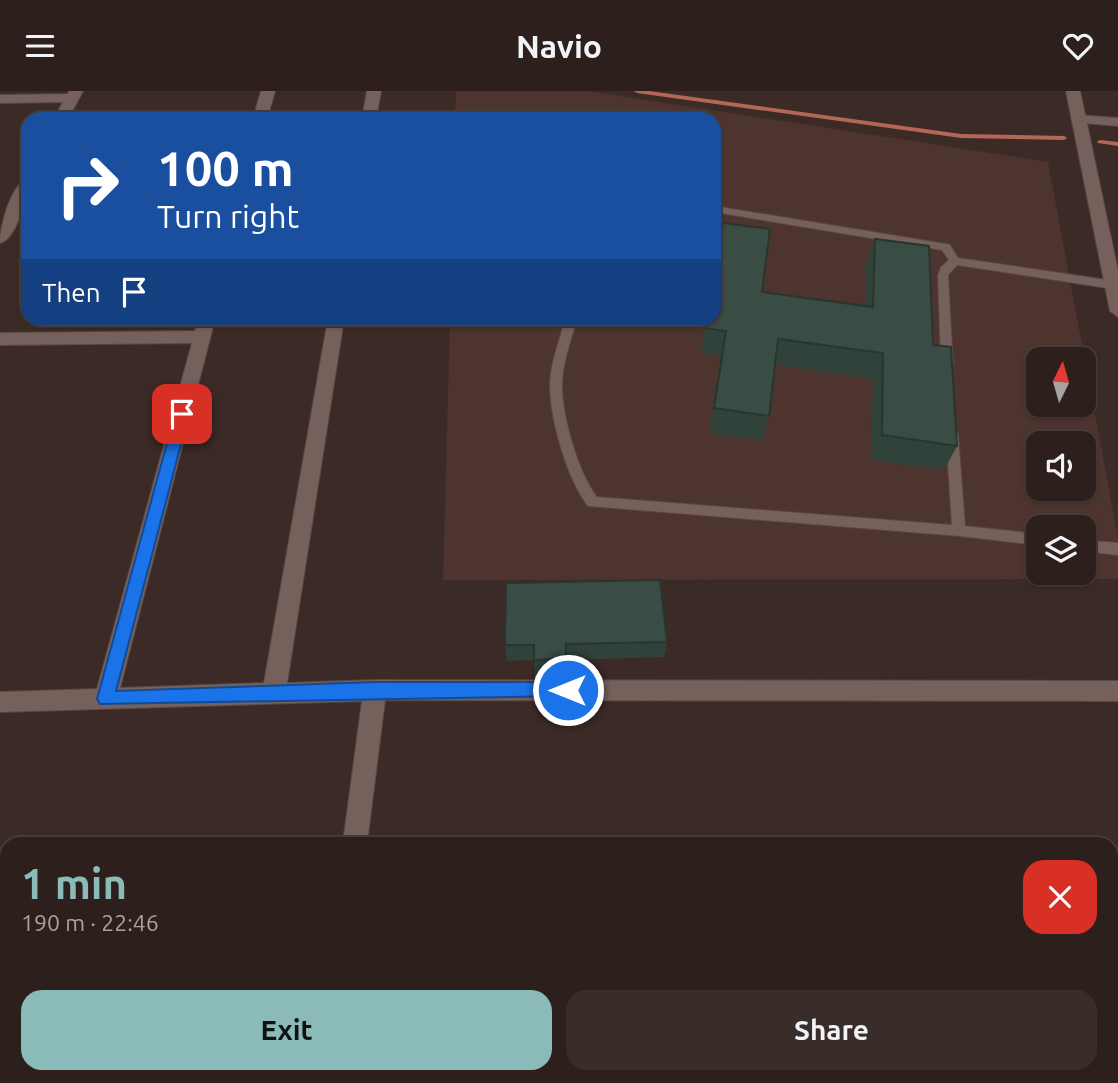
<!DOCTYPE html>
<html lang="en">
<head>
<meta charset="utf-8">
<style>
  :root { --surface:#2d201c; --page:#392d29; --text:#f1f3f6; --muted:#a7a3a3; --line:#483e3b; --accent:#8bbbb9 }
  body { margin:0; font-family:Ubuntu,sans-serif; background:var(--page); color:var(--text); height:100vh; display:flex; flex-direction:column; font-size:26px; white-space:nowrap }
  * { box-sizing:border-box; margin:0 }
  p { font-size:23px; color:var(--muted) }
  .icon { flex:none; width:38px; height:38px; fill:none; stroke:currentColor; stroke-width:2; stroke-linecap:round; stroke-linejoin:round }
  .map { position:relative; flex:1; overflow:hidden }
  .details { position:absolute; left:0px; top:746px; width:1118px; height:247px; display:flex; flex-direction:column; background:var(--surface); border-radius:21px 21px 0 0; box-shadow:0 2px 5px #0004,0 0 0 2px var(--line) }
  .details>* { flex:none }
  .guide { position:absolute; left:21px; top:21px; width:700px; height:214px; border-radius:21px; box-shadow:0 2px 5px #0004,0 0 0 2px var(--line); background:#1a4fa0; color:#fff; overflow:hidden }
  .needle { width:46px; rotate:5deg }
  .buttons { position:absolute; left:1026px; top:256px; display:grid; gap:14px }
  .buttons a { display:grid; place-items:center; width:70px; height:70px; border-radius:14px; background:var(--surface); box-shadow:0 2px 5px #0004,0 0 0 2px var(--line); font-size:35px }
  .pin { position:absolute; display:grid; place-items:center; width:60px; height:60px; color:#fff; margin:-30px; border-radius:14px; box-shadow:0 4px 10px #0006 }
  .me { position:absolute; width:77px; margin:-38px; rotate:270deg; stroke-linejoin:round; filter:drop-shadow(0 0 5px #0008) }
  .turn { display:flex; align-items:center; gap:24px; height:147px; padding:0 21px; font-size:32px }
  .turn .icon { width:91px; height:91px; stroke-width:2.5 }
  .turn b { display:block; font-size:49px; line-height:60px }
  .then { display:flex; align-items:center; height:66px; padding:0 21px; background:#0003; gap:14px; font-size:26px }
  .round { display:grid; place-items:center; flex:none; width:74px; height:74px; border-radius:21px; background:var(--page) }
  .summary { display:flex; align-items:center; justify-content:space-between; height:119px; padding:0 21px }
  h1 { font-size:42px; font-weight:700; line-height:52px; color:var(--accent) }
  .primary-button { display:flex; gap:14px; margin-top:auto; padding:14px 21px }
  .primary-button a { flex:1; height:80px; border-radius:21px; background:var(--accent); color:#111; font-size:28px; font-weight:700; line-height:80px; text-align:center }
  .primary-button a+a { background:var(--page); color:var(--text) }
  header { display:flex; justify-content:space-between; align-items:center; height:91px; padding:0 21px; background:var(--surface); font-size:32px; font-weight:700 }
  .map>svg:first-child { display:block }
</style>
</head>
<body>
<header><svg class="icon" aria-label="menu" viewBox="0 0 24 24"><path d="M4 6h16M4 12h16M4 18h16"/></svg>Navio<svg class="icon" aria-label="heart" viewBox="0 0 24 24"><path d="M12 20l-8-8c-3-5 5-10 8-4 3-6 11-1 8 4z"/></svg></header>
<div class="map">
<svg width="1118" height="992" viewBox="0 0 1118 992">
  <rect width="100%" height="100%" fill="#3c2a26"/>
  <path fill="#4d342f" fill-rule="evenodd" d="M 456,0 L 588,0 L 1048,71 L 1118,447 L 1118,488 L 443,489 L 450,228 L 714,228 L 714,28 L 455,28 ZM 1038,268 L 1083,268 L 1083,313 L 1038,313 ZM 1038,352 L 1083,352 L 1083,397 L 1038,397 ZM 1038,436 L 1083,436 L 1083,481 L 1038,481 Z"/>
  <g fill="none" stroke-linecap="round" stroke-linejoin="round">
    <path fill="#b56757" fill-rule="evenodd" d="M 634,0 L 649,0 L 961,43 L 1064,45 L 1067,47 L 1064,49 L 961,47 L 637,2 Z
      M 1100,49 L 1118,51 L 1118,55 L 1098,52 L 1097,51 Z"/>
    <g stroke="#584844" stroke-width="2">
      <path id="lane" d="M 714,115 L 946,153 L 950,154 L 958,167 L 1114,190 L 1118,191 L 1118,196 L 1114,198 L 957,174 L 948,184 L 953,274 L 947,278 L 941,274 L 938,184 L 941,176 L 949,169 L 942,159 L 714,121 Z
        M 565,228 L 577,228 C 571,249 563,270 562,292 C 561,322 578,382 597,406 L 952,434 L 946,343 L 952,338 L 958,343 L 965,435 L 1038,443 L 1038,454 L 959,445 L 588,415 C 567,388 549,326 550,291 C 551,270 560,249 565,228 Z
        M 1083,449 L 1118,452 L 1118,464 L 1083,460 Z"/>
    </g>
    <g stroke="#584844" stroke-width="2">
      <path id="street" d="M 69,0 L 83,0 L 68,28 L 54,28 L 63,11 L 0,12 L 0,4 L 68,3 Z
        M 261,0 L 275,0 L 267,28 L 253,28 Z
        M 367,0 L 381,0 L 376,28 L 362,28 Z
        M 1078,24 L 1118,27 L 1118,35 L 1073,31 L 1071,28 Z
        M 28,88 C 28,103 17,148 0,152 C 0,136 11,92 28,88 Z
        M 199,228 L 215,228 L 120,597 L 264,592 L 328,228 L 344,228 L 287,592 L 375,589 L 1118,590 L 1118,610 L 385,609 L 367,752 L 343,752 L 362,610 L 0,621 L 0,601 L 97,598 L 192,252 L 0,254 L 0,242 L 195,240 Z
        M 1111,891 L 1118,891 L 1118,919 L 1111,919 Z
        M 0,914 L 7,914 L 7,942 L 0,942 Z
        M 746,985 L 774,985 L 771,992 L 743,992 Z"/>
    </g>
    <g stroke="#584844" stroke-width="2">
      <path id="secondary" d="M 1066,0 L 1080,0 L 1118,180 L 1118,226 L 1110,220 Z"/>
    </g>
    <use href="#lane" fill="#76605c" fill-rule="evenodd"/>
    <use href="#street" fill="#76605c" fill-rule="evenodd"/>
    <use href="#secondary" fill="#76605c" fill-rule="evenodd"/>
  </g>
  <path fill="#31423b" d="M 875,148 L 933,254 L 957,355 L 944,379 L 871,369 L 873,288 L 775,274 L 769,325 L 762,350 L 709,342 L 721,265 L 701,262 L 707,228 L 762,201 L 865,215 L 866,174 Z
    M 667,551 L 664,566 L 566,569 L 566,584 L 535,584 L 534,569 L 507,570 L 505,554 Z"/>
  <path fill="#394d45" stroke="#283630" stroke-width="2" d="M 723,132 L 770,138 L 762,201 L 873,216 L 875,148 L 929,155 L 933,254 L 951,256 L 957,355 L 882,344 L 883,262 L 778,248 L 769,325 L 714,317 L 726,240 L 705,237 L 707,228 L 714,228 L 714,187 Z
    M 660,489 L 667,551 L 566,553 L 566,568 L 534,569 L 534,554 L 505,554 L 506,492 Z"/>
  <path fill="#1a73e8" stroke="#114b97" stroke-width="2" d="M 182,318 L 189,323 L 116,600 L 375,591 L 568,591 L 576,599 L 574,605 L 100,613 L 97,608 L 175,323 Z"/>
</svg>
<div class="buttons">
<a><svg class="needle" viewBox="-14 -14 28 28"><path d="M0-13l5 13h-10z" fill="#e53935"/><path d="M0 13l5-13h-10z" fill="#a7a3a3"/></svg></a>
<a><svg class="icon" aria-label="sound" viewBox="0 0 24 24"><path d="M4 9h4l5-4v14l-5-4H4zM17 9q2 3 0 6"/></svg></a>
<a><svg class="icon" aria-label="layers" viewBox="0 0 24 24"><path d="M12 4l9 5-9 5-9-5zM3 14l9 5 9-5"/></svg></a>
</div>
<div class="pin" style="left:182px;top:323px;background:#d93025"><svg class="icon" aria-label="arrive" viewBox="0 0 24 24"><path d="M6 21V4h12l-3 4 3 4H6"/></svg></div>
<svg class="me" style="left:568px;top:599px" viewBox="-20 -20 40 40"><circle r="17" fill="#1a73e8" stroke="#fff" stroke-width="3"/><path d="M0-11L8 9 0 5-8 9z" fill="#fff"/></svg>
<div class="guide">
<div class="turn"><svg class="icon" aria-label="right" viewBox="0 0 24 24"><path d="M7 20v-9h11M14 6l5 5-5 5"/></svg><div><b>100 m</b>Turn right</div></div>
<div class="then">Then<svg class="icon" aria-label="arrive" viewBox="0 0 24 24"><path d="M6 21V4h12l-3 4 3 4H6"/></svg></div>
</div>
<section class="details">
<div class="summary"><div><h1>1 min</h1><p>190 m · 22:46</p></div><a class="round" style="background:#d93025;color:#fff"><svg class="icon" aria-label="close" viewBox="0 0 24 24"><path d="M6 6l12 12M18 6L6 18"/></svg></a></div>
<div class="primary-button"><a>Exit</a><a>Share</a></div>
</section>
</div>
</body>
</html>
